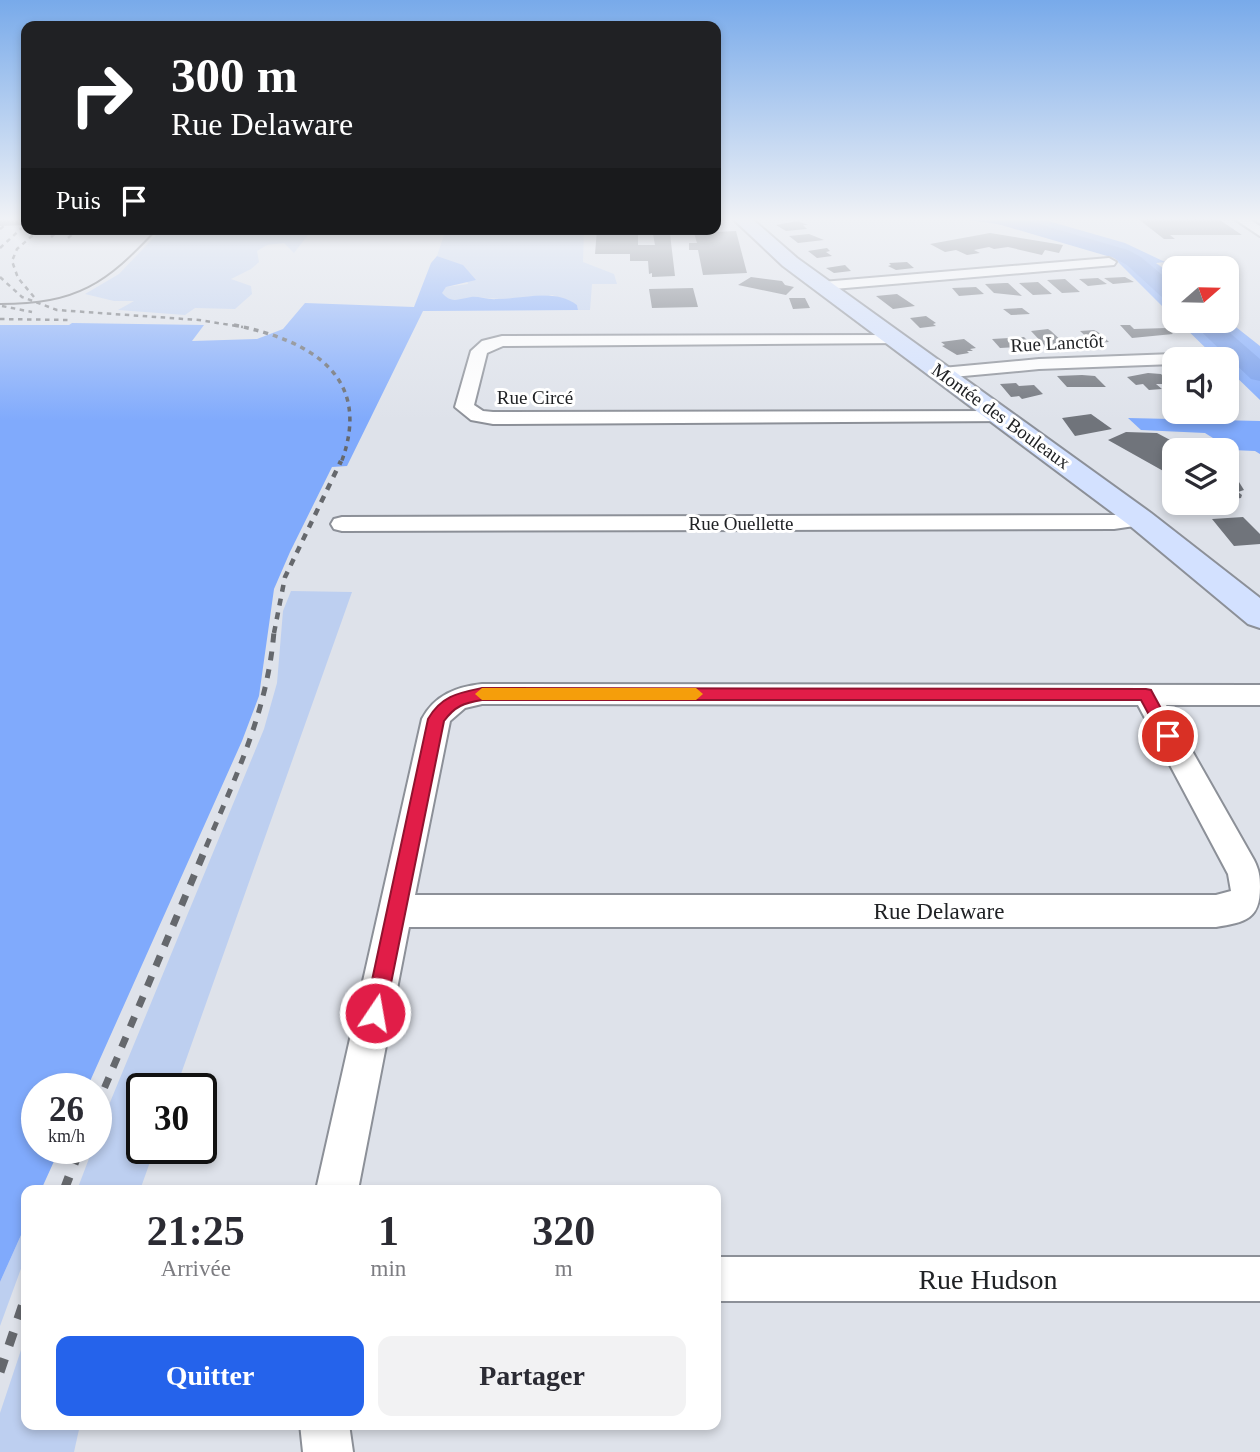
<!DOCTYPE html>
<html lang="fr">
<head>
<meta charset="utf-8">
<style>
  :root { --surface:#fff; --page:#f2f2f3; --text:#2b2b33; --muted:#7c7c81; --accent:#2563eb }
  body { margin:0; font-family:"Times New Roman",serif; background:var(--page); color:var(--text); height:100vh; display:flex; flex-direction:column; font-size:26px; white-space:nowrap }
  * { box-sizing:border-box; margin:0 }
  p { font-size:23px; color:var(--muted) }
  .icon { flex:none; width:38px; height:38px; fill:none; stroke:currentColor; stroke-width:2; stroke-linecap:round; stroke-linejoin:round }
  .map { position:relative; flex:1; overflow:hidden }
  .panel { position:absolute; left:21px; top:1185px; width:700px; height:245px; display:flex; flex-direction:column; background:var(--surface); border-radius:14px; box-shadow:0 4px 10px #0003 }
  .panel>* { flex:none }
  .banner { position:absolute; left:21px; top:21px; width:700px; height:214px; border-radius:14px; box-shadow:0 4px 10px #0003; background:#202124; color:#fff; overflow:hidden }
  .needle { width:46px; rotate:70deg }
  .buttons { position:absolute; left:1162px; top:256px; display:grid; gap:14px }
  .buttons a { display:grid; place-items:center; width:77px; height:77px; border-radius:14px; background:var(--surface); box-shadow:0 4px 10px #0003; font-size:35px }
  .speed { position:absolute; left:21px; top:1073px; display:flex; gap:14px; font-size:35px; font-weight:700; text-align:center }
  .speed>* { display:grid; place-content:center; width:91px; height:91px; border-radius:50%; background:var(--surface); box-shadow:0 4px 10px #0003; line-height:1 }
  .speed small { font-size:18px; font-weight:400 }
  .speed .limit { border:4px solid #111; border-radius:10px; background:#fff; color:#111 }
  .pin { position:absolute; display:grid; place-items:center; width:60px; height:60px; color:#fff; margin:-30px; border:4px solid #fff; border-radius:50%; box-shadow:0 2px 7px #0007 }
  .me { position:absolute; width:77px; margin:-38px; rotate:12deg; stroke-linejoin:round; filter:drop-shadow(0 0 5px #0008) }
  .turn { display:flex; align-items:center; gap:24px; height:147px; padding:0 35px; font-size:32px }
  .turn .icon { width:91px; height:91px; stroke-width:2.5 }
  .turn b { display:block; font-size:49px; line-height:60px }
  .then { display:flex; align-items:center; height:66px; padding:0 35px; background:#0003; gap:14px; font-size:26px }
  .eta { display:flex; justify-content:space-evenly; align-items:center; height:119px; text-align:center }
  .eta b { font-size:42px; font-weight:800; line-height:49px }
  .button { display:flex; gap:14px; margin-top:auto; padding:14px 35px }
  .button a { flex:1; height:80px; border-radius:14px; background:var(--accent); color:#fff; font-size:28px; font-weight:800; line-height:80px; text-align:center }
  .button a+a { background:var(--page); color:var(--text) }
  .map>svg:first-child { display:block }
</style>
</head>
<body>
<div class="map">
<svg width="1260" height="1452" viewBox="0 0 1260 1452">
  <rect width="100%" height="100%" fill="#dee2ea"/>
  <path fill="#bdcff0" d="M 162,229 L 311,231 L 294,253 L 284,243 L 267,245 L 257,251 L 259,262 L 251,269 L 231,279 L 251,286 L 252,294 L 235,309 L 195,308 L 185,315 L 118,310 L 134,301 L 114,301 L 85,294 L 119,274 Z
    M 446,229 L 584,229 L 583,262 L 614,274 L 617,284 L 592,284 L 590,310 L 578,310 L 577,305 L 552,295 L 500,299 L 474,297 L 455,301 L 448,299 L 441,293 L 446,287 L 468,284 L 462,265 L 437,256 Z
    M 291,591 L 352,592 L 176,1088 L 142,1088 L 142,1148 L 155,1148 L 140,1190 L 77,1190 L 93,1148 L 96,1148 L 99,1129 L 264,729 L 277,683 L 283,611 Z
    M 26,1224 L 26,1255 L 0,1326 L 0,1282 Z
    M 26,1335 L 26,1424 L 80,1425 L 74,1452 L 0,1452 L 0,1413 Z"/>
  <path fill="#80aafc" d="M 955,218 L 1038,218 L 1125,243 L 1165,262 L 1156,263 L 1174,276 L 1174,318 L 1113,257 L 1003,225 Z
    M 437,256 L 463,265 L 476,280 L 446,287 L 442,293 C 452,304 458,299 471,297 C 478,296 489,300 497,299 C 523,299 555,288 577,305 L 578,310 L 423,311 L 347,466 L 332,467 L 290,552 L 274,589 L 259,696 L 242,741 L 87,1088 L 37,1088 L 37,1148 L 60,1148 L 41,1190 L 26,1190 L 26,1224 L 0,1282 L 0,325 L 69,325 L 72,323 L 204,325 L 192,341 L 257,339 L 283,329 L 305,303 L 414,307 L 431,263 Z
    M 1177,320 L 1227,320 L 1260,346 L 1260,400 L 1227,368 L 1227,359 L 1217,359 Z
    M 1128,418 L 1260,421 L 1260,454 L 1255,451 L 1232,450 L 1205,433 L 1141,430 Z"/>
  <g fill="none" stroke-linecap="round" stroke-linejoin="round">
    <path fill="#719aec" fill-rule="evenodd" d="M 989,218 L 1018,218 L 1128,250 L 1141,257 L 1174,285 L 1174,303 L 1166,301 L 1127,265 L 1114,258 L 991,222 Z
      M 1189,320 L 1215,320 L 1260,359 L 1260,381 L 1251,379 Z"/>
  </g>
  <path fill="#70747b" d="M 0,218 L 26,218 L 26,225 L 0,226 Z
    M 1137,218 L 1217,218 L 1242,235 L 1170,235 L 1175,239 L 1164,239 Z
    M 797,221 L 808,225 L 803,225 L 807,229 L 786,231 L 776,225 Z
    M 597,229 L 638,230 L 638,245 L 655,245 L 653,234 L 670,234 L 675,276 L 652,277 L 652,273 L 649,274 L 648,261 L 630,261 L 630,254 L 595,254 Z
    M 736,231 L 747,273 L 703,275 L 698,250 L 689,250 L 689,243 L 697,243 L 694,233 Z
    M 990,233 L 1063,245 L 1059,253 L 1045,250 L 1042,255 L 1008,247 L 994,249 L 989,247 L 974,250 L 980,253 L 967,255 L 956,250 L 945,252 L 930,244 Z
    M 809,234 L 824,240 L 798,243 L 789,236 Z
    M 827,248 L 830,251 L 826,252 L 832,256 L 817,258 L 808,251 Z
    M 907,262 L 914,268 L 896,270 L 888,266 L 891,265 L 889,263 Z
    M 845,265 L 851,271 L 834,273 L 826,268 Z
    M 751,277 L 782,281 L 785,285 L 794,287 L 786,295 L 738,285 Z
    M 1125,277 L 1134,282 L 1113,284 L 1104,278 Z
    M 1098,278 L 1107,284 L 1088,286 L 1079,279 Z
    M 1065,279 L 1080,292 L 1062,293 L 1047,280 Z
    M 1038,282 L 1052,294 L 1033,295 L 1019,283 Z
    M 1005,283 L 1008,283 L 1022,296 L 994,293 L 985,284 Z
    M 976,287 L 984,294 L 959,296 L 952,288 Z
    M 693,288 L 698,307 L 652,308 L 649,289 Z
    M 897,294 L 915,306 L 893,309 L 876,296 Z
    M 789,298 L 805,298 L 810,308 L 793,309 Z
    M 1022,308 L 1030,314 L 1011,315 L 1003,309 Z
    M 926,316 L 936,323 L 933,324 L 936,326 L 920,328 L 910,318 Z
    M 1120,325 L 1130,325 L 1134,329 L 1167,328 L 1173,334 L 1132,338 Z
    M 1048,329 L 1051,331 L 1066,345 L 1058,347 L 1045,346 L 1031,331 Z
    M 1094,330 L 1098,332 L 1109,342 L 1093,343 L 1080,331 Z
    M 1024,337 L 1033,346 L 1000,348 L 992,339 Z
    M 964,339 L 976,348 L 970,349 L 973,351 L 967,351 L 969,353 L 957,355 L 942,346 L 945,345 L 941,342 Z
    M 1148,373 L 1161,374 L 1171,384 L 1156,384 L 1162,389 L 1149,390 L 1143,384 L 1136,385 L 1127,377 Z
    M 1082,375 L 1095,376 L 1106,387 L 1067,387 L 1057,376 Z
    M 1016,383 L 1019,386 L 1034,385 L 1043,394 L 1022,399 L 1019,396 L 1011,397 L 1000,384 Z
    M 1091,414 L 1112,429 L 1075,436 L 1062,418 Z
    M 1126,432 L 1157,433 L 1189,450 L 1174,450 L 1174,477 L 1108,440 Z
    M 1227,470 L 1234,474 L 1244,490 L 1238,492 L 1242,495 L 1241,498 L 1227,500 Z
    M 1243,517 L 1260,534 L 1260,544 L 1234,546 L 1212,519 Z"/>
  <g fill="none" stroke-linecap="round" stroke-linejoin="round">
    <g stroke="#8c9098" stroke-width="4">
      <path id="street" d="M 1233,218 L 1247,218 L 1260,226 L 1260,236 Z
        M 1109,258 L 1116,262 L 1114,265 L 822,290 L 815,286 L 822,282 Z
        M 896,335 L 902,337 L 904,340 L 902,343 L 503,346 L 487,353 L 474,405 L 483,411 L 493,412 L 1002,411 L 1011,417 L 1009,421 L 493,424 L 471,420 L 455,407 L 471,351 L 482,341 L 502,336 Z
        M 1174,354 L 1182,359 L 1174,359 L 1174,364 L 1039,369 L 942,378 L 933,373 L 942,368 L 1039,359 Z
        M 1140,512 L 1148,514 L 1151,519 L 1148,524 L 1114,529 L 342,531 L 334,529 L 331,524 L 334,519 L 342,517 L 1114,515 Z
        M 482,684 L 1260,685 L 1260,705 L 1166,705 L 1254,860 C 1259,870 1260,876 1260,887 C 1260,920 1245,922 1216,927 L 409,927 L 358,1190 L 316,1190 L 422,719 C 435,695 456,687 482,684 ZM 482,704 L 1138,705 L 1228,874 L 1231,891 L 1216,895 L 415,895 L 450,721 L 465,708 Z
        M 716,1257 L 1260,1257 L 1260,1301 L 716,1301 Z
        M 300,1424 L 349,1424 L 353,1452 L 303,1452 Z"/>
    </g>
    <g stroke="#8c9098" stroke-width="4">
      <path id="secondary" d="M 732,218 L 751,218 L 797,258 L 1151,513 L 1260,598 L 1260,628 L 1248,624 L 1129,525 L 783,266 Z"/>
    </g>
    <use href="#street" fill="#fff" fill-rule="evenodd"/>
    <use href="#secondary" fill="#d3e1ff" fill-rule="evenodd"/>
    <path stroke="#65686d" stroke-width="2" d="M 0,304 C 77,304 106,284 157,229"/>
    <path stroke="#65686d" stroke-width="2.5" stroke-dasharray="4.5 4.5" stroke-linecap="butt" d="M 0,229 L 4,226
      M 51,237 L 60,229
      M 68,238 L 79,229
      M 0,248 L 25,225
      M 0,277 L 22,297 L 57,310 L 199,320 L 243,327
      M 34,297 L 18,278 L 12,261 L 17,249 L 40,229
      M 2,306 L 32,312
      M 0,319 L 70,320"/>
    <path stroke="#65686d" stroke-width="3.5" stroke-dasharray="5 5" stroke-linecap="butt" d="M 234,325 C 310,340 374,376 341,463"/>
    <path stroke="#65686d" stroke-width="4.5" stroke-dasharray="7 7" stroke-linecap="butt" d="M 274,633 L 285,577 L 341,461"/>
    <path stroke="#65686d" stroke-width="5" stroke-dasharray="9 9" stroke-linecap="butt" d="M 206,847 C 236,776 268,709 274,631"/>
    <path stroke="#65686d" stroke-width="7" stroke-dasharray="11 11" stroke-linecap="butt" d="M 96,1108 L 207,845"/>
    <path stroke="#65686d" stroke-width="9" stroke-dasharray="14 14" stroke-linecap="butt" d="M 64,1190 L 80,1148
      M 0,1372 L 26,1295"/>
  </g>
  <linearGradient id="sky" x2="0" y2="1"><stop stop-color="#78aaea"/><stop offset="0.52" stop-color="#f0f2f6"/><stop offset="1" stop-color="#f0f2f6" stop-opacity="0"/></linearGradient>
  <rect width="1260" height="421" fill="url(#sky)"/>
  <path fill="#e11d48" stroke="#92132f" stroke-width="2" d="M 482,688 L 1146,689 L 1151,690 L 1176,736 L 1168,743 L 1163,741 L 1141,700 L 482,700 C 464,703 455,706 444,721 L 385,1013 L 382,1020 L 375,1023 L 368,1020 L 365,1013 L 428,719 C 441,696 458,693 482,688 Z"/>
  <path fill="#f59e0b" d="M 482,688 L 696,688 L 703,694 L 696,700 L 482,700 L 475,694 Z"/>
  <g text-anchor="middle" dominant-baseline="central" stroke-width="6" stroke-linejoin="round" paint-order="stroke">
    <g font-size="19" fill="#202225" stroke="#fff">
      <text transform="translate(1057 343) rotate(-3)">Rue Lanctôt</text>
      <text x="535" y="397">Rue Circé</text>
      <text transform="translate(1001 416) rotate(36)">Montée des Bouleaux</text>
      <text x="741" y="523">Rue Ouellette</text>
    </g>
    <g font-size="23" fill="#202225" stroke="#fff">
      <text x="939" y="911">Rue Delaware</text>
    </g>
    <g font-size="28" fill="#202225" stroke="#fff">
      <text x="988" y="1279">Rue Hudson</text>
    </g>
  </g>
</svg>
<div class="buttons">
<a><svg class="needle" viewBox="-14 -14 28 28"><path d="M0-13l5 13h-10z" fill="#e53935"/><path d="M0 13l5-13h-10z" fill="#7c7c81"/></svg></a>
<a><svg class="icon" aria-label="sound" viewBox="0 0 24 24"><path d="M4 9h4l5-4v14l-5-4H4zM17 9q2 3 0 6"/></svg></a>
<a><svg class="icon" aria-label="layers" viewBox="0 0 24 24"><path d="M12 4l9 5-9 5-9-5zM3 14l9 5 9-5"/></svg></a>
</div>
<div class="speed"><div>26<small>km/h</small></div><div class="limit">30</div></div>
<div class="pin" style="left:1168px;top:736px;background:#d93025"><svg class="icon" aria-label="arrive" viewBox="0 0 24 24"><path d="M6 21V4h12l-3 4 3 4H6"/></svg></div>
<svg class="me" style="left:375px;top:1013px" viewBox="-20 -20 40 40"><circle r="17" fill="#e11d48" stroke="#fff" stroke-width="3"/><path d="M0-11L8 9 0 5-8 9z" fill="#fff"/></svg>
<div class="banner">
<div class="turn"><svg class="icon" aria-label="right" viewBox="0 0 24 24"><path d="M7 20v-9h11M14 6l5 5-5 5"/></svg><div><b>300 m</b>Rue Delaware</div></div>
<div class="then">Puis<svg class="icon" aria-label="arrive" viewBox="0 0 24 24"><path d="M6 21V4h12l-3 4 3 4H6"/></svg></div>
</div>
<section class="panel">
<div class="eta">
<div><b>21:25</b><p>Arrivée</p></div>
<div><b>1</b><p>min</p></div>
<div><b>320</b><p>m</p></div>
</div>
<div class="button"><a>Quitter</a><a>Partager</a></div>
</section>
</div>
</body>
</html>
